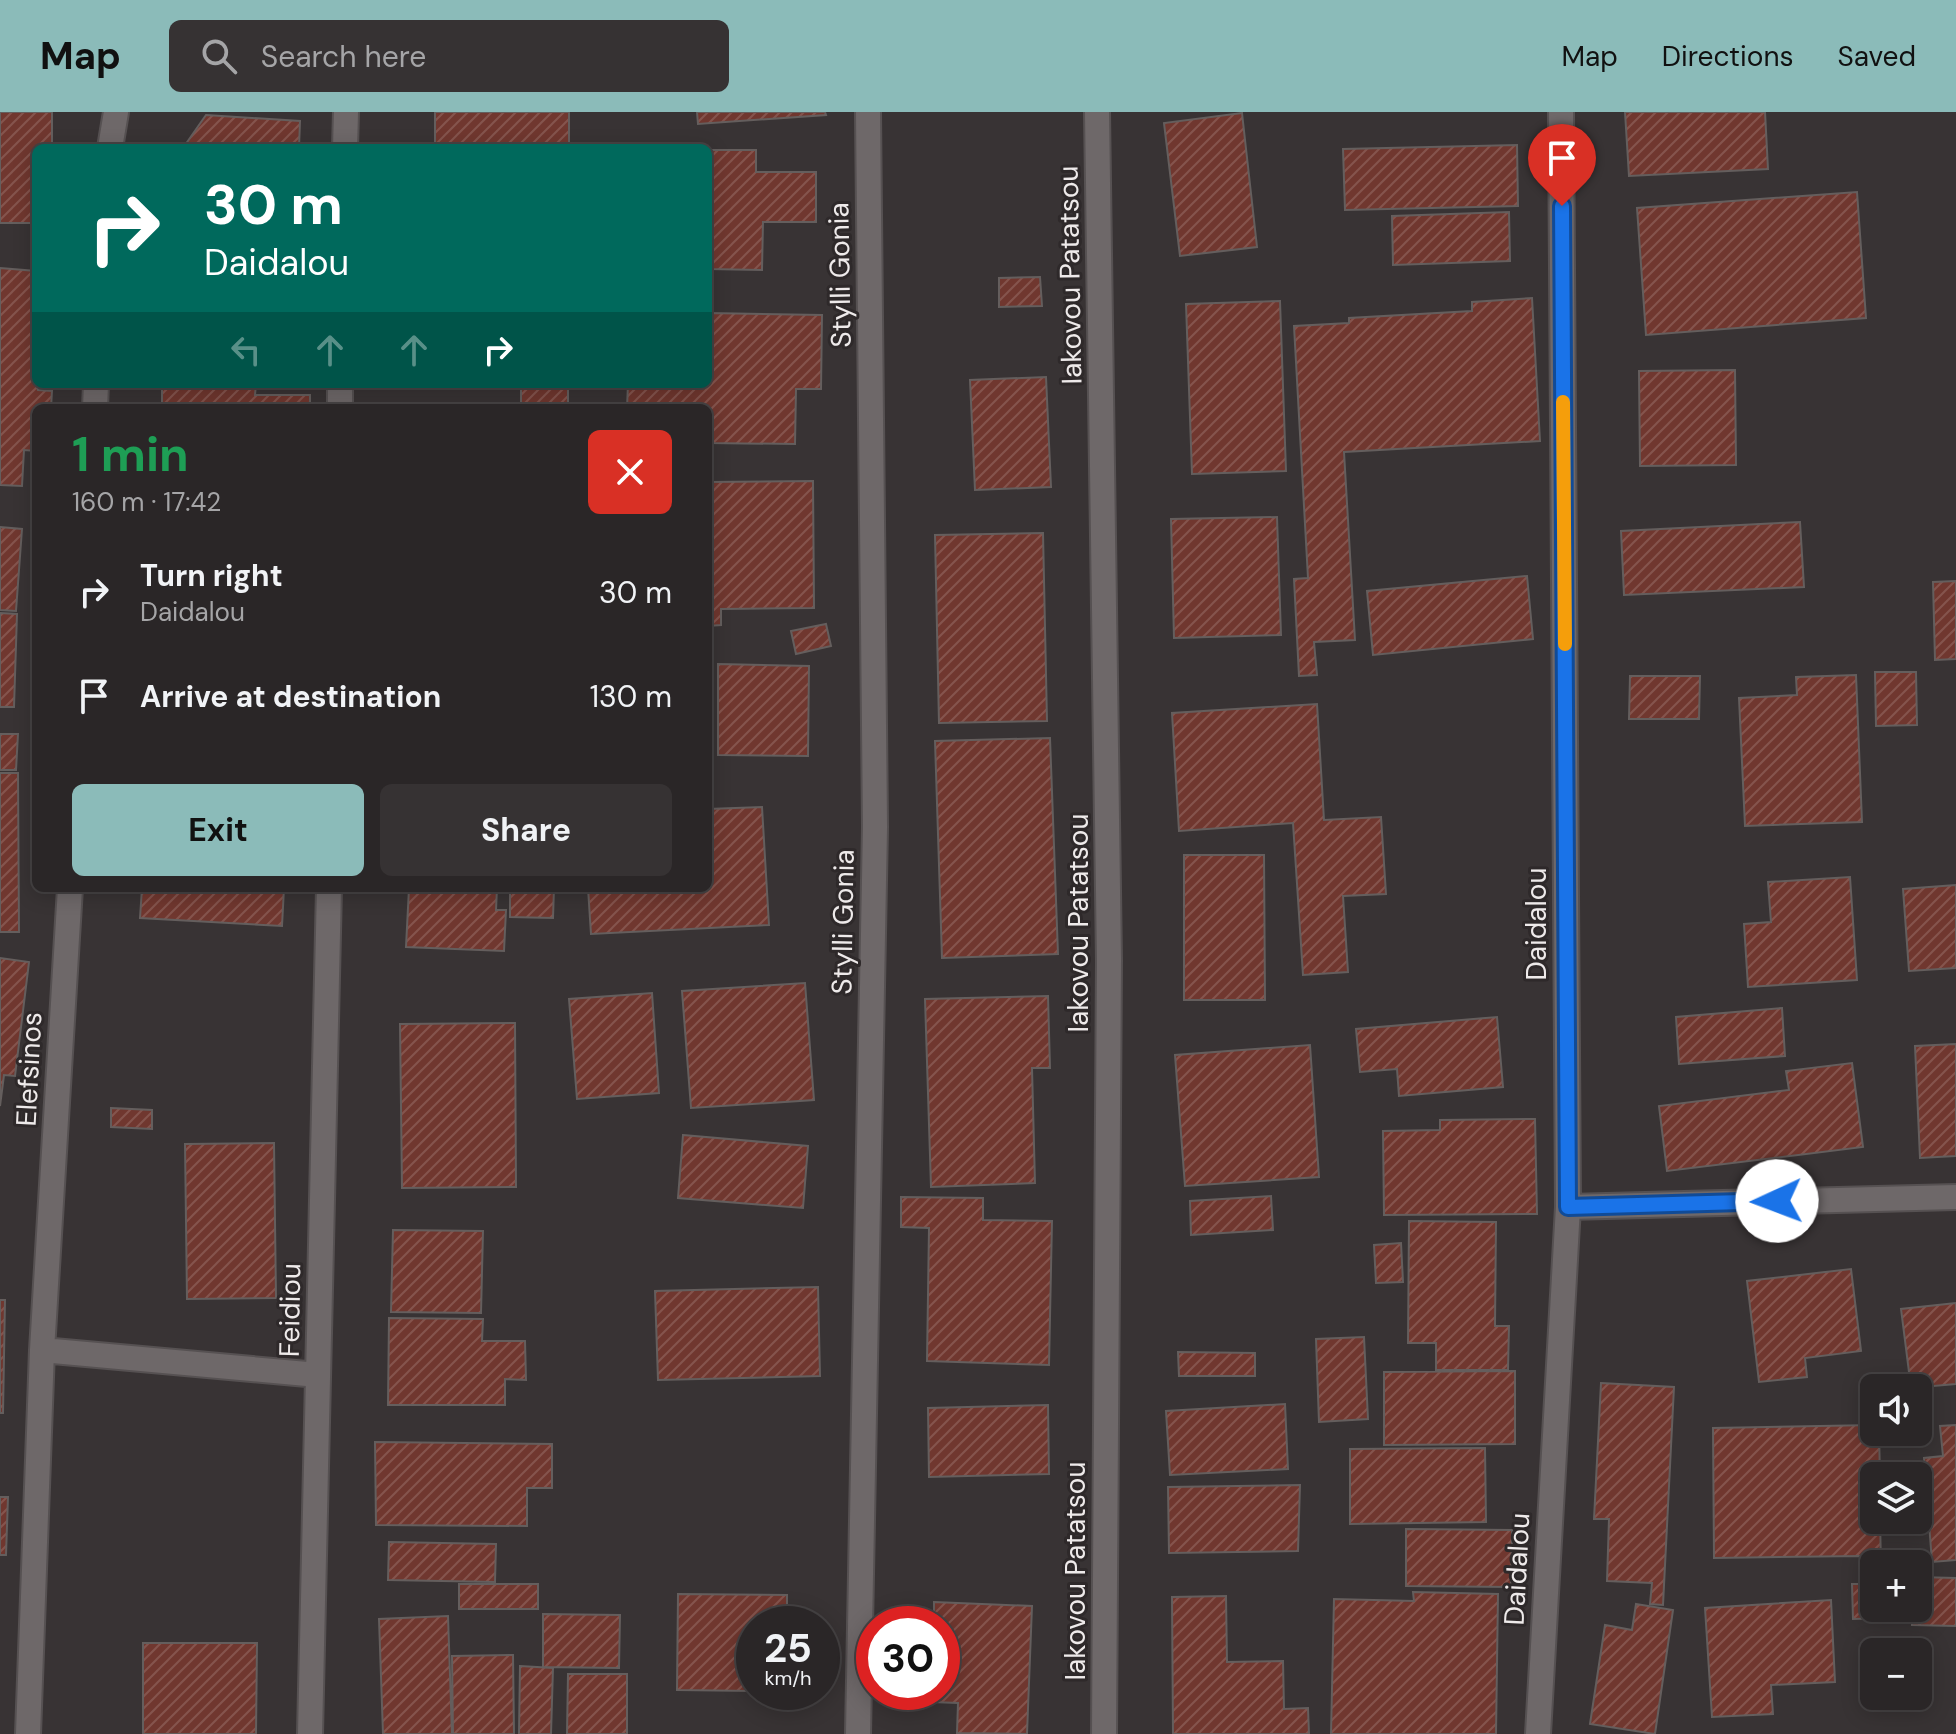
<!DOCTYPE html>
<html lang="en">
<head>
<meta charset="utf-8">
<style>
  :root { --surface:#2a2627; --page:#363233; --text:#f1f3f6; --muted:#a5a5a7; --line:#464344; --accent:#8bbbb9 }
  body { margin:0; font-family:"DM Sans",sans-serif; background:var(--page); color:var(--text); height:100vh; display:flex; flex-direction:column; font-size:30px; white-space:nowrap }
  * { box-sizing:border-box; margin:0 }
  p { font-size:26px; color:var(--muted) }
  .icon { flex:none; width:44px; height:44px; fill:none; stroke:currentColor; stroke-width:2; stroke-linecap:round; stroke-linejoin:round }
  .map { position:relative; flex:1; overflow:hidden }
  .details { position:absolute; left:32px; top:292px; width:680px; height:488px; display:flex; flex-direction:column; background:var(--surface); border-radius:12px; box-shadow:0 4px 20px #0003,0 0 0 2px var(--line) }
  .details>* { flex:none }
  .top-card { position:absolute; left:32px; top:32px; width:680px; height:244px; border-radius:12px; box-shadow:0 4px 20px #0003,0 0 0 2px var(--line); background:#00695c; color:#fff; overflow:hidden }
  .tools { position:absolute; left:1860px; top:1262px; display:grid; gap:16px }
  .tools a { display:grid; place-items:center; width:72px; height:72px; border-radius:12px; background:var(--surface); box-shadow:0 4px 20px #0003,0 0 0 2px var(--line); font-size:40px }
  .speed { position:absolute; left:736px; top:1494px; display:flex; gap:16px; font-size:40px; font-weight:700; text-align:center }
  .speed>* { display:grid; place-content:center; width:104px; height:104px; border-radius:50%; background:var(--surface); box-shadow:0 4px 20px #0003,0 0 0 2px var(--line); line-height:1 }
  .speed small { font-size:20px; font-weight:400 }
  .speed .limit { border:12px solid #d22; background:#fff; color:#111 }
  .pin { position:absolute; display:grid; place-items:center; width:68px; height:68px; color:#fff; margin:-82px -34px; border-radius:50% 50% 50% 0; rotate:-45deg; box-shadow:0 0 8px #0007 }
  .pin .icon { rotate:45deg }
  .me { position:absolute; width:88px; margin:-44px; rotate:268deg; stroke-linejoin:round; filter:drop-shadow(0 0 6px #0008) }
  .turn { display:flex; align-items:center; gap:28px; height:168px; padding:0 40px; font-size:36px }
  .turn .icon { width:104px; height:104px; stroke-width:2.5 }
  .turn b { display:block; font-size:56px; line-height:68px }
  .lanes { display:flex; align-items:center; height:76px; padding:0 40px; background:#0003; justify-content:center; gap:40px; direction:ltr }
  .lanes .off { opacity:.35 }
  .round { display:grid; place-items:center; flex:none; width:84px; height:84px; border-radius:12px; background:var(--page) }
  .headline { display:flex; align-items:center; justify-content:space-between; height:136px; padding:0 40px }
  h1 { font-size:48px; font-weight:700; line-height:60px; color:#1e9e55 }
  .button { display:flex; gap:16px; margin-top:auto; padding:16px 40px }
  .button a { flex:1; height:92px; border-radius:12px; background:var(--accent); color:#111; font-size:32px; font-weight:700; line-height:92px; text-align:center }
  .button a+a { background:var(--page); color:var(--text) }
  ul { padding:0; list-style:none }
  li { display:flex; align-items:center; gap:24px; height:104px; padding:0 40px }
  li div { flex:1 }
  li b { display:block; font-size:30px }
  li em { font-style:normal }
  header { display:flex; align-items:center; gap:48px; box-sizing:border-box; height:112px; padding:0 40px; background:var(--accent); color:#111 }
  header strong { font-size:38px }
  nav { display:flex; gap:44px; margin-inline-start:auto; font-size:28px }
  .search { width:560px; height:72px; background:var(--page); display:flex; align-items:center; gap:20px; box-sizing:border-box; padding:0 28px; border-radius:12px; color:var(--muted); font-size:30px }
  .map>svg:first-child { display:block }
</style>
</head>
<body>
<header>
<strong>Map</strong>
<div class="search"><svg class="icon" aria-label="search" viewBox="0 0 24 24"><circle cx="10" cy="10" r="6"/><path d="M15 15l6 6"/></svg>Search here</div>
<nav><a>Map</a><a>Directions</a><a>Saved</a></nav>
</header>
<div class="map">
<svg width="1956" height="1622" viewBox="0 0 1956 1622">
  <defs>
    <pattern id="building-hatch" width="6" height="6" patternUnits="userSpaceOnUse" patternTransform="scale(2)"><rect width="6" height="6" fill="#70372f"/><path d="M-1 1l2-2M0 6l6-6M5 7l2-2" fill="none" stroke="#85544d"/></pattern>
  </defs>
  <rect width="100%" height="100%" fill="#383334"/>
  <path fill="url(#building-hatch)" stroke="#645e5d" stroke-width="2" d="M 0,0 L 52,0 L 52,36 L 36,36 L 36,111 L 0,111 Z
    M 435,0 L 569,0 L 569,36 L 435,36 Z
    M 697,0 L 825,0 L 826,3 L 698,12 Z
    M 1625,0 L 1765,0 L 1768,57 L 1629,64 Z
    M 1242,1 L 1257,135 L 1180,144 L 1164,11 Z
    M 206,3 L 300,9 L 299,36 L 183,36 Z
    M 1517,33 L 1518,94 L 1345,98 L 1343,37 Z
    M 708,38 L 756,38 L 756,60 L 816,60 L 816,110 L 763,110 L 762,158 L 708,157 Z
    M 1857,80 L 1866,206 L 1646,223 L 1637,96 Z
    M 1509,100 L 1510,149 L 1393,153 L 1392,104 Z
    M 0,156 L 36,159 L 36,272 L 38,278 L 52,279 L 51,296 L 36,296 L 36,339 L 24,338 L 22,374 L 0,373 Z
    M 1040,165 L 1042,194 L 999,195 L 999,166 Z
    M 1532,186 L 1540,329 L 1344,340 L 1355,528 L 1314,530 L 1317,563 L 1299,564 L 1294,467 L 1308,466 L 1294,214 L 1349,211 L 1349,206 L 1472,199 L 1472,190 Z
    M 1280,189 L 1286,359 L 1192,362 L 1186,192 Z
    M 708,201 L 822,203 L 821,277 L 796,277 L 795,332 L 708,331 L 708,296 L 627,296 L 628,272 L 708,272 Z
    M 1735,258 L 1736,353 L 1640,354 L 1639,259 Z
    M 1046,265 L 1051,375 L 975,378 L 970,268 Z
    M 162,272 L 256,272 L 255,283 L 310,283 L 310,296 L 162,296 Z
    M 521,272 L 568,272 L 568,296 L 521,296 Z
    M 813,369 L 814,496 L 721,497 L 721,513 L 708,514 L 708,370 Z
    M 1277,405 L 1281,523 L 1174,526 L 1171,407 Z
    M 1800,410 L 1804,475 L 1624,483 L 1621,419 Z
    M 0,415 L 22,417 L 16,499 L 0,498 Z
    M 1043,421 L 1047,609 L 939,611 L 935,423 Z
    M 1527,464 L 1533,527 L 1373,543 L 1367,479 Z
    M 1956,469 L 1956,547 L 1935,548 L 1933,470 Z
    M 0,501 L 17,502 L 14,595 L 0,595 Z
    M 826,512 L 831,534 L 796,542 L 791,519 Z
    M 718,552 L 809,554 L 808,644 L 718,643 Z
    M 1875,560 L 1916,560 L 1917,613 L 1876,614 Z
    M 1856,563 L 1862,710 L 1745,714 L 1739,586 L 1797,583 L 1796,565 Z
    M 1630,564 L 1700,564 L 1699,607 L 1629,607 Z
    M 1317,592 L 1324,708 L 1381,705 L 1386,782 L 1343,784 L 1348,860 L 1303,863 L 1293,711 L 1179,719 L 1172,601 Z
    M 0,622 L 18,622 L 16,658 L 0,658 Z
    M 1050,626 L 1058,842 L 942,846 L 935,629 Z
    M 0,661 L 18,661 L 19,820 L 0,820 Z
    M 762,695 L 769,813 L 591,822 L 588,776 L 708,776 L 708,697 Z
    M 1184,743 L 1264,743 L 1265,888 L 1184,888 Z
    M 1850,765 L 1857,868 L 1748,875 L 1744,812 L 1771,810 L 1768,770 Z
    M 1956,773 L 1956,856 L 1909,859 L 1903,777 Z
    M 142,776 L 284,776 L 282,814 L 140,806 Z
    M 409,776 L 497,776 L 496,798 L 506,798 L 504,839 L 406,835 Z
    M 510,776 L 554,776 L 553,806 L 510,805 Z
    M 0,846 L 29,850 L 15,964 L 4,963 L 0,994 Z
    M 805,871 L 814,988 L 691,996 L 682,879 Z
    M 652,881 L 659,981 L 577,987 L 569,887 Z
    M 1048,884 L 1050,956 L 1032,956 L 1035,1071 L 931,1075 L 925,887 Z
    M 1782,896 L 1785,944 L 1679,952 L 1676,905 Z
    M 1497,905 L 1503,975 L 1399,984 L 1397,957 L 1360,960 L 1356,917 Z
    M 515,911 L 516,1075 L 402,1076 L 400,912 Z
    M 1956,932 L 1956,1044 L 1920,1046 L 1915,934 Z
    M 1310,933 L 1319,1065 L 1185,1074 L 1175,943 Z
    M 1852,951 L 1863,1035 L 1667,1059 L 1659,994 L 1789,978 L 1786,959 Z
    M 111,996 L 152,998 L 152,1017 L 111,1015 Z
    M 1535,1007 L 1537,1102 L 1384,1103 L 1383,1019 L 1440,1018 L 1440,1008 Z
    M 683,1023 L 808,1034 L 803,1096 L 678,1086 Z
    M 274,1031 L 276,1186 L 187,1187 L 185,1032 Z
    M 1271,1084 L 1273,1118 L 1191,1123 L 1190,1089 Z
    M 901,1085 L 983,1086 L 983,1108 L 1052,1109 L 1049,1253 L 927,1249 L 929,1116 L 901,1115 Z
    M 1409,1109 L 1496,1110 L 1495,1214 L 1509,1214 L 1508,1258 L 1436,1258 L 1436,1231 L 1408,1231 Z
    M 393,1118 L 483,1119 L 481,1201 L 391,1200 Z
    M 1401,1131 L 1403,1170 L 1376,1171 L 1374,1133 Z
    M 1851,1157 L 1861,1239 L 1805,1246 L 1807,1265 L 1759,1270 L 1747,1169 Z
    M 818,1175 L 820,1264 L 658,1268 L 655,1179 Z
    M 0,1188 L 5,1188 L 3,1301 L 0,1301 Z
    M 1956,1191 L 1956,1272 L 1911,1276 L 1901,1197 Z
    M 389,1206 L 483,1207 L 482,1229 L 525,1229 L 526,1268 L 505,1267 L 505,1293 L 388,1293 Z
    M 1364,1225 L 1368,1307 L 1319,1310 L 1316,1227 Z
    M 1178,1240 L 1255,1241 L 1255,1264 L 1179,1264 Z
    M 1515,1259 L 1515,1332 L 1384,1333 L 1384,1260 Z
    M 1601,1271 L 1674,1275 L 1663,1493 L 1650,1492 L 1652,1471 L 1607,1469 L 1609,1407 L 1594,1407 Z
    M 1285,1292 L 1288,1357 L 1170,1363 L 1166,1299 Z
    M 1048,1293 L 1049,1362 L 929,1365 L 928,1296 Z
    M 1874,1313 L 1874,1320 L 1879,1320 L 1880,1364 L 1874,1364 L 1874,1408 L 1880,1408 L 1881,1452 L 1874,1452 L 1874,1468 L 1860,1469 L 1860,1444 L 1714,1446 L 1713,1316 Z
    M 1956,1313 L 1956,1448 L 1932,1450 L 1924,1346 L 1943,1344 L 1940,1314 Z
    M 375,1330 L 552,1332 L 552,1376 L 527,1376 L 527,1414 L 376,1413 Z
    M 1485,1336 L 1486,1410 L 1350,1412 L 1350,1337 Z
    M 1300,1373 L 1298,1439 L 1169,1441 L 1168,1375 Z
    M 0,1385 L 8,1385 L 6,1443 L 0,1443 Z
    M 1406,1417 L 1512,1418 L 1511,1475 L 1406,1474 Z
    M 389,1430 L 496,1432 L 495,1470 L 388,1468 Z
    M 1918,1465 L 1956,1466 L 1956,1514 L 1912,1513 L 1913,1496 L 1918,1496 Z
    M 459,1472 L 538,1472 L 538,1497 L 459,1497 Z
    M 1852,1472 L 1874,1472 L 1874,1496 L 1885,1496 L 1885,1506 L 1853,1507 Z
    M 1413,1480 L 1498,1482 L 1496,1622 L 1331,1622 L 1334,1487 L 1414,1489 Z
    M 678,1482 L 787,1483 L 787,1512 L 754,1512 L 754,1579 L 677,1578 Z
    M 1226,1484 L 1227,1550 L 1283,1549 L 1284,1597 L 1308,1596 L 1309,1622 L 1173,1622 L 1172,1485 Z
    M 1831,1488 L 1835,1570 L 1771,1573 L 1773,1602 L 1712,1605 L 1705,1496 Z
    M 934,1490 L 1032,1494 L 1027,1622 L 957,1621 L 958,1591 L 932,1590 L 932,1580 L 942,1580 L 942,1512 L 934,1512 Z
    M 1636,1492 L 1673,1498 L 1655,1622 L 1590,1612 L 1605,1513 L 1632,1518 Z
    M 543,1502 L 620,1503 L 619,1556 L 543,1555 Z
    M 448,1504 L 452,1622 L 383,1622 L 379,1507 Z
    M 143,1531 L 257,1531 L 256,1622 L 143,1622 Z
    M 513,1543 L 514,1622 L 453,1622 L 452,1544 Z
    M 520,1554 L 553,1556 L 551,1622 L 519,1622 Z
    M 568,1562 L 627,1562 L 627,1622 L 567,1622 Z"/>
  <g fill="none" stroke-linecap="round" stroke-linejoin="round">
    <g stroke="#565152" stroke-width="28">
      <path id="minor" d="M 1097,0 L 1109,849 L 1104,1622
        M 110,36 L 116,0
        M 345,36 L 346,0
        M 95,296 L 96,272
        M 340,296 L 340,272
        M 1568,1095 L 1956,1085
        M 42,1238 L 318,1263
        M 28,1622 L 42,1238 L 70,776
        M 310,1622 L 329,776
        M 858,1622 L 875,715 L 868,0
        M 1538,1622 L 1568,1095 L 1561,0"/>
    </g>
    <use href="#minor" stroke="#6e6869" stroke-width="24"/>
  </g>
  <g fill="none" stroke-linecap="round" stroke-linejoin="round">
    <g stroke="#114b97" stroke-width="20">
      <path id="route" d="M 1562,94 L 1568,1095 L 1777,1089"/>
    </g>
    <use href="#route" stroke="#1a73e8" stroke-width="14"/>
    <path stroke="#f59e0b" stroke-width="14" d="M 1563,290 L 1565,532"/>
  </g>
  <g text-anchor="middle" dominant-baseline="central" stroke-width="6" stroke-linejoin="round" paint-order="stroke">
    <g font-size="28" fill="#eeeaea" stroke="#2e292a">
      <text transform="translate(840 163) rotate(-91)">Stylli Gonia</text>
      <text transform="translate(1070 163) rotate(-91)">Iakovou Patatsou</text>
      <text transform="translate(843 810) rotate(-89)">Stylli Gonia</text>
      <text transform="translate(1078 811) rotate(-90)">Iakovou Patatsou</text>
      <text transform="translate(1536 812) rotate(-90)">Daidalou</text>
      <text transform="translate(29 957) rotate(-87)">Elefsinos</text>
      <text transform="translate(290 1198) rotate(-89)">Feidiou</text>
      <text transform="translate(1517 1457) rotate(-87)">Daidalou</text>
      <text transform="translate(1075 1459) rotate(-90)">Iakovou Patatsou</text>
    </g>
  </g>
</svg>
<div class="tools">
<a><svg class="icon" aria-label="sound" viewBox="0 0 24 24"><path d="M4 9h4l5-4v14l-5-4H4zM17 9q2 3 0 6"/></svg></a>
<a><svg class="icon" aria-label="layers" viewBox="0 0 24 24"><path d="M12 4l9 5-9 5-9-5zM3 14l9 5 9-5"/></svg></a>
<a>+</a>
<a>−</a>
</div>
<div class="speed"><div>25<small>km/h</small></div><div class="limit">30</div></div>
<div class="pin" style="left:1562px;top:94px;background:#d93025"><svg class="icon" aria-label="arrive" viewBox="0 0 24 24"><path d="M6 21V4h12l-3 4 3 4H6"/></svg></div>
<svg class="me" style="left:1777px;top:1089px" viewBox="-20 -20 40 40"><circle r="19" fill="#fff"/><path d="M0-13L10 11 0 6-10 11z" fill="#1a73e8"/></svg>
<div class="top-card">
<div class="turn"><svg class="icon" aria-label="right" viewBox="0 0 24 24"><path d="M7 20v-9h11M14 6l5 5-5 5"/></svg><div><b>30 m</b>Daidalou</div></div>
<div class="lanes"><svg class="icon off" aria-label="left" viewBox="0 0 24 24"><path d="M17 20v-9H6M10 6l-5 5 5 5"/></svg><svg class="icon off" aria-label="ahead" viewBox="0 0 24 24"><path d="M12 20V5M6 11l6-6 6 6"/></svg><svg class="icon off" aria-label="ahead" viewBox="0 0 24 24"><path d="M12 20V5M6 11l6-6 6 6"/></svg><svg class="icon" aria-label="right" viewBox="0 0 24 24"><path d="M7 20v-9h11M14 6l5 5-5 5"/></svg></div>
</div>
<section class="details">
<div class="headline"><div><h1>1 min</h1><p>160 m · 17:42</p></div><a class="round" style="background:#d93025;color:#fff"><svg class="icon" aria-label="close" viewBox="0 0 24 24"><path d="M6 6l12 12M18 6L6 18"/></svg></a></div>
<ul>
<li><svg class="icon" aria-label="right" viewBox="0 0 24 24"><path d="M7 20v-9h11M14 6l5 5-5 5"/></svg><div><b>Turn right</b><p>Daidalou</p></div><em>30 m</em></li>
<li><svg class="icon" aria-label="arrive" viewBox="0 0 24 24"><path d="M6 21V4h12l-3 4 3 4H6"/></svg><div><b>Arrive at destination</b></div><em>130 m</em></li>
</ul>
<div class="button"><a>Exit</a><a>Share</a></div>
</section>
</div>
</body>
</html>
